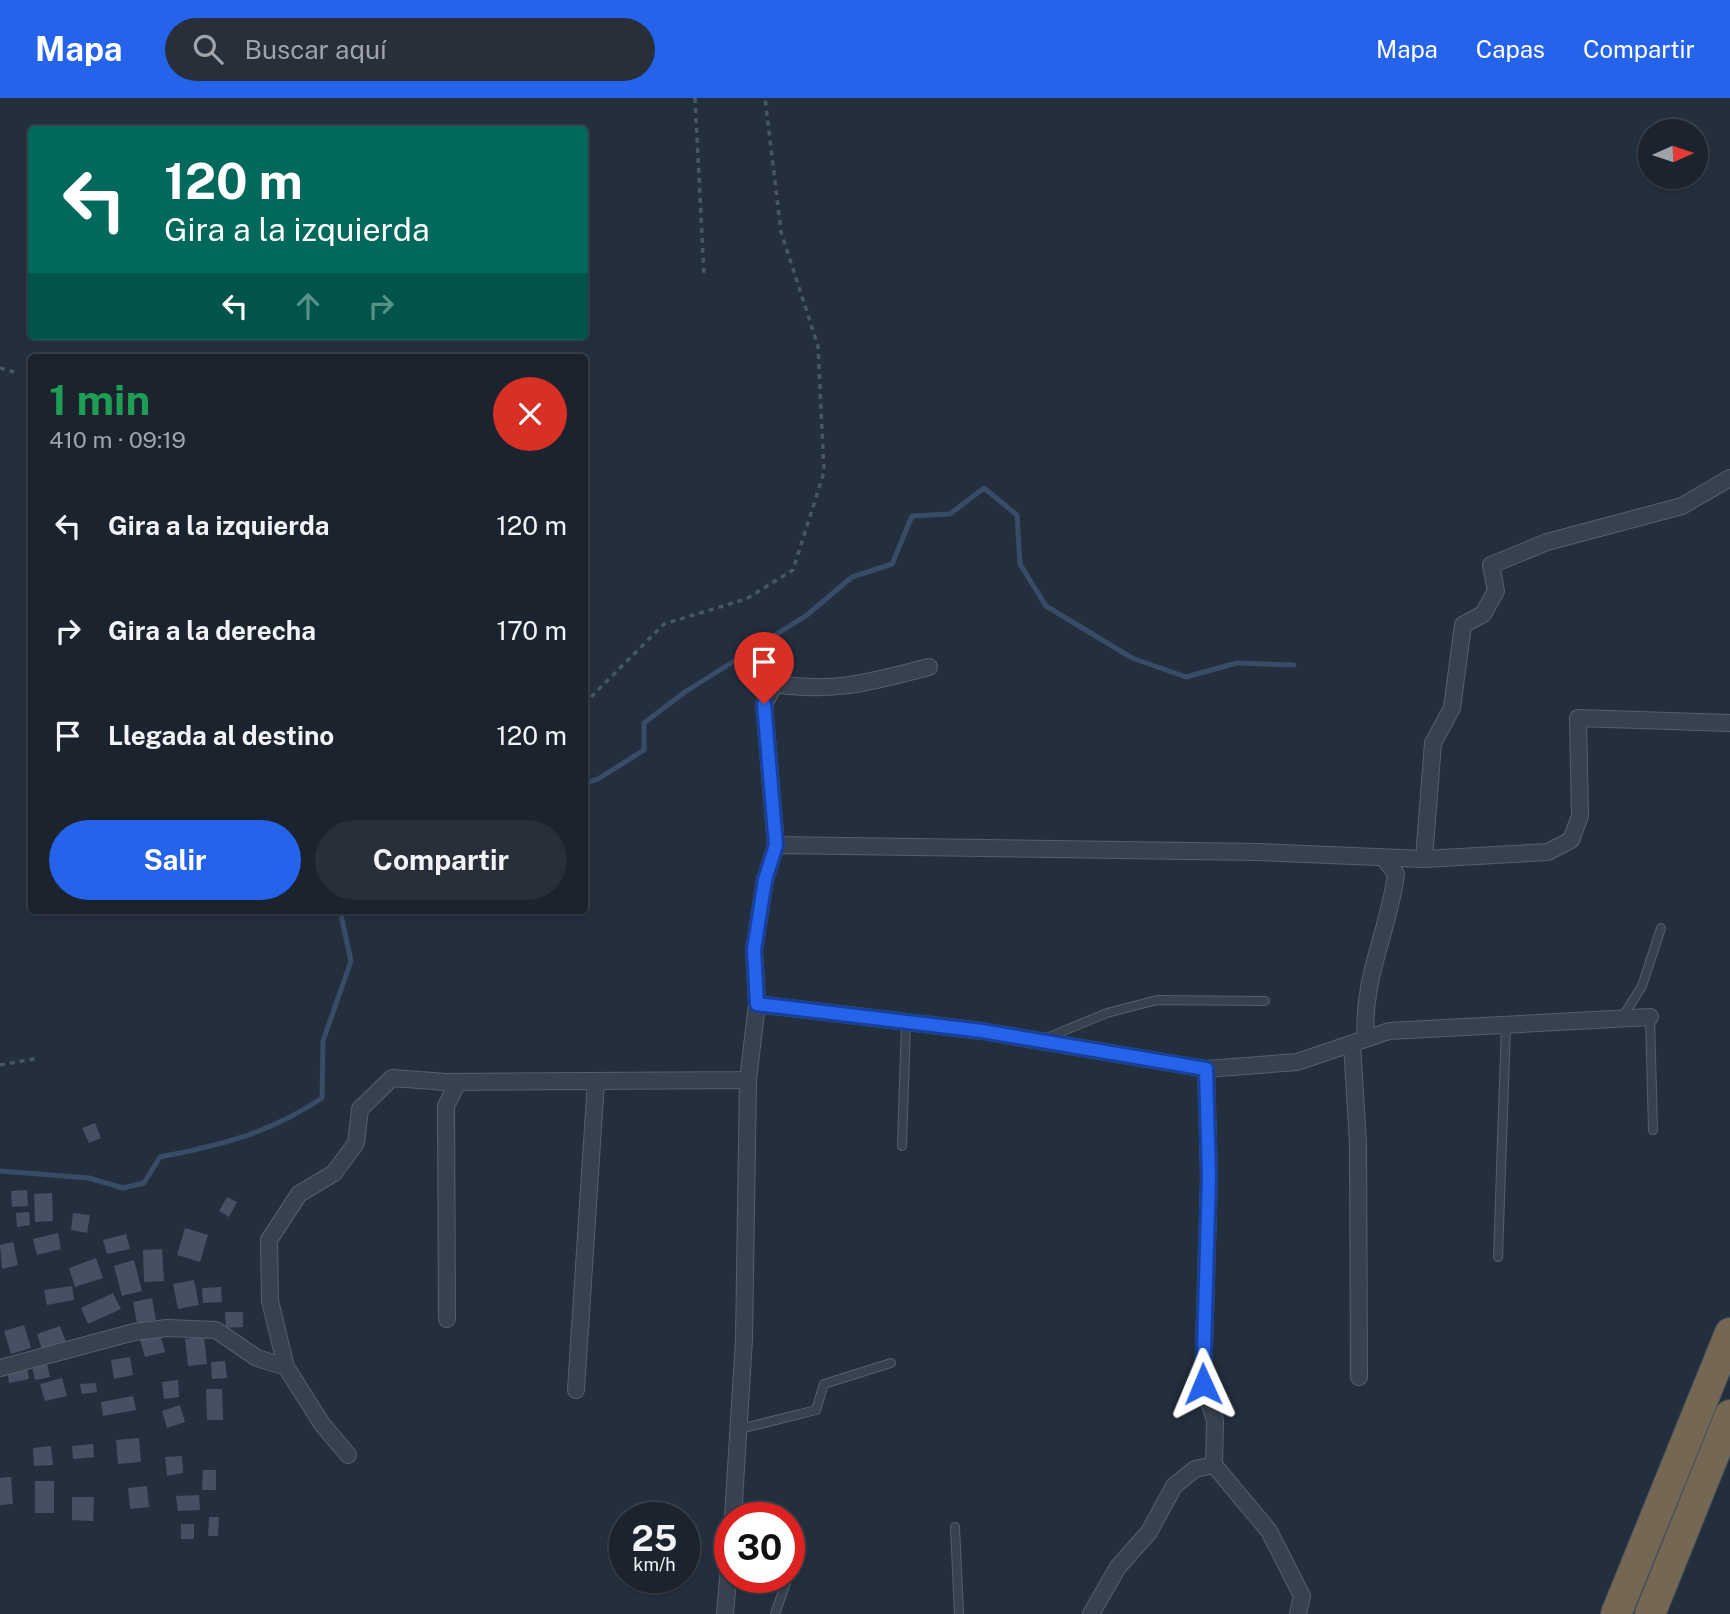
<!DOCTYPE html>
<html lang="es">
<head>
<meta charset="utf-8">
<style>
  :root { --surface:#1b232e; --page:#282f3a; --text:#f1f3f6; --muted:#a0a4aa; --line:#39404a; --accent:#2563eb }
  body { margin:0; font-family:"Public Sans",sans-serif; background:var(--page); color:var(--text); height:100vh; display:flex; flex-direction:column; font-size:26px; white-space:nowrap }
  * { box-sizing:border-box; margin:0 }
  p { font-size:23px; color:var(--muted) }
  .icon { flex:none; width:38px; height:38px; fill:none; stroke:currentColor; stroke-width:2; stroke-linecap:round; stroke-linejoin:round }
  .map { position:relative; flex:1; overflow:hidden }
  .side { position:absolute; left:28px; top:256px; width:560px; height:560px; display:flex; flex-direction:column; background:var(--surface); border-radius:7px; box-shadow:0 2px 5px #0004,0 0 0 2px var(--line) }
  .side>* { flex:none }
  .top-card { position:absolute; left:28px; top:28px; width:560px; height:214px; border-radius:7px; box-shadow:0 2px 5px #0004,0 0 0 2px var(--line); background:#00695c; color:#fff; overflow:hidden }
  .needle { width:46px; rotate:87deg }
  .tools { position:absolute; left:1638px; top:21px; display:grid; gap:14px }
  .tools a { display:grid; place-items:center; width:70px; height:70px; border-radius:50%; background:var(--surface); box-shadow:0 2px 5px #0004,0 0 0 2px var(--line); font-size:35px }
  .speed { position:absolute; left:609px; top:1404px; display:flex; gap:14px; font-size:35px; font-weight:700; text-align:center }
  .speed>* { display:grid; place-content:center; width:91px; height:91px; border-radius:50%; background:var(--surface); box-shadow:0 2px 5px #0004,0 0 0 2px var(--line); line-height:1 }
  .speed small { font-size:18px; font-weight:400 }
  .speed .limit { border:10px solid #d22; background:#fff; color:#111 }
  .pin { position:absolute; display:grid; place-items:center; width:60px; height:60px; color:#fff; margin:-72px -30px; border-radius:50% 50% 50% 0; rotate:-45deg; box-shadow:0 0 7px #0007 }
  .pin .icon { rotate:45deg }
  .me { position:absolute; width:77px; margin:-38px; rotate:359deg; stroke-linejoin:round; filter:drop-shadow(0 0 5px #0008) }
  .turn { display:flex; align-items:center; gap:24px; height:147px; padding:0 21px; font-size:32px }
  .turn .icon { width:91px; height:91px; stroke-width:2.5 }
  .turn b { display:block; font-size:49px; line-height:60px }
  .lanes { display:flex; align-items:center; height:66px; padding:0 21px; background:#0003; justify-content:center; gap:35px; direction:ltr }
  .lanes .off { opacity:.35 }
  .round { display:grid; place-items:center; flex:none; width:74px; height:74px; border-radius:37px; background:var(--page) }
  .headline { display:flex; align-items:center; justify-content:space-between; height:119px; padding:0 21px }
  h1 { font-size:42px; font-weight:700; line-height:52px; color:#1e9e55 }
  .button { display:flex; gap:14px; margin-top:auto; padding:14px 21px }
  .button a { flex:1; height:80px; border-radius:42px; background:var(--accent); color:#fff; font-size:28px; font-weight:700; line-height:80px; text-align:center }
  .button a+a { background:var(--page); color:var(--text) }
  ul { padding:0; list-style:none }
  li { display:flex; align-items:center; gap:21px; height:105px; padding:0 21px }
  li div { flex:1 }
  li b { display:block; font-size:26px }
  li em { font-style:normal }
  header { display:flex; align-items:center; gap:42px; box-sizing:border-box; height:98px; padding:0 35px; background:var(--accent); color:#fff }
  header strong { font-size:33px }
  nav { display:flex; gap:38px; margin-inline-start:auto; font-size:24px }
  .search { width:490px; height:63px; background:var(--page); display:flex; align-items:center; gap:18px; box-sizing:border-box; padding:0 24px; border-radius:38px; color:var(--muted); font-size:26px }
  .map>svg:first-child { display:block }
</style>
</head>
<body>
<header>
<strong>Mapa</strong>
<div class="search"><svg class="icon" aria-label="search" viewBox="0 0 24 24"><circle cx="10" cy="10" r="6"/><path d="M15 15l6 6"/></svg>Buscar aquí</div>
<nav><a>Mapa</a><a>Capas</a><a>Compartir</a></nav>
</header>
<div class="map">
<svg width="1730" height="1516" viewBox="0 0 1730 1516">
  <rect width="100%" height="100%" fill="#242f3e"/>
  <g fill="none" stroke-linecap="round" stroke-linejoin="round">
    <path stroke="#394c67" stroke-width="5" d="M 584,686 L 598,681 L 644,652 L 644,625 L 685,594 L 807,517 L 852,479 L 892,466 L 912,418 L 950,416 L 984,390 L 1017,417 L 1020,466 L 1046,508 L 1132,560 L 1186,579 L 1237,565 L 1294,567
      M 0,1073 L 89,1080 L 123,1090 L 144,1085 L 160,1059 C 222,1047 270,1035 322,1000 L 323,943 L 351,863 L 340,812"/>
  </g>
  <path fill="#455162" d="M 95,1025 L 101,1040 L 89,1045 L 82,1030 Z
    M 27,1092 L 28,1108 L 12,1109 L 11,1093 Z
    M 52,1095 L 53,1123 L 35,1124 L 34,1096 Z
    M 227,1099 L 237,1104 L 229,1119 L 219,1113 Z
    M 29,1114 L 30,1127 L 17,1129 L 16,1115 Z
    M 73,1115 L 90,1117 L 87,1135 L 71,1132 Z
    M 185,1130 L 208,1137 L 200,1164 L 177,1157 Z
    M 58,1135 L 61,1151 L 37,1157 L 33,1141 Z
    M 126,1136 L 130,1151 L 107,1156 L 103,1142 Z
    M 13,1144 L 18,1167 L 2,1171 L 0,1147 Z
    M 162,1151 L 164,1183 L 144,1184 L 143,1152 Z
    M 96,1160 L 103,1180 L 75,1189 L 69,1170 Z
    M 134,1162 L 142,1193 L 122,1198 L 114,1168 Z
    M 194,1182 L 199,1207 L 178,1211 L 173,1186 Z
    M 72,1188 L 74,1202 L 47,1207 L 44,1192 Z
    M 221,1189 L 222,1204 L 203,1205 L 202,1190 Z
    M 113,1195 L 121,1211 L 88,1226 L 81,1210 Z
    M 152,1200 L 156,1222 L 137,1225 L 133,1204 Z
    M 225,1214 L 243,1214 L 243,1229 L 226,1230 Z
    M 24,1227 L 31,1250 L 11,1256 L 4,1233 Z
    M 60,1228 L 66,1244 L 42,1252 L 37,1236 Z
    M 160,1236 L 165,1254 L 145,1259 L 140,1241 Z
    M 204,1239 L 207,1266 L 188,1268 L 185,1241 Z
    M 130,1259 L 133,1277 L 114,1281 L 111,1262 Z
    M 46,1261 L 50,1279 L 35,1282 L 31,1264 Z
    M 225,1263 L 227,1280 L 212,1281 L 211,1264 Z
    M 27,1268 L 29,1281 L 9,1285 L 7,1272 Z
    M 62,1280 L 67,1298 L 45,1303 L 40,1286 Z
    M 178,1282 L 179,1299 L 164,1301 L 162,1284 Z
    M 96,1285 L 97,1294 L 82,1296 L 80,1286 Z
    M 206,1291 L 222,1291 L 223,1322 L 207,1322 Z
    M 133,1298 L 136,1312 L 103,1318 L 101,1304 Z
    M 180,1307 L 185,1324 L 167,1330 L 162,1313 Z
    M 139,1340 L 141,1364 L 118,1366 L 116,1342 Z
    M 93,1346 L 94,1359 L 73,1361 L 72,1348 Z
    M 51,1348 L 53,1367 L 34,1368 L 33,1350 Z
    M 182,1358 L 183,1375 L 167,1378 L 165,1359 Z
    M 203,1372 L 216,1372 L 216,1392 L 202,1392 Z
    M 11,1379 L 13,1406 L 0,1407 L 0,1380 Z
    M 35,1383 L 54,1383 L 54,1415 L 35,1415 Z
    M 147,1388 L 149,1409 L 130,1411 L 128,1390 Z
    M 199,1397 L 200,1412 L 178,1413 L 176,1398 Z
    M 72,1399 L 94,1399 L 93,1423 L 72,1422 Z
    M 209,1419 L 219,1419 L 218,1438 L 208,1438 Z
    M 181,1426 L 194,1426 L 194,1441 L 181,1441 Z"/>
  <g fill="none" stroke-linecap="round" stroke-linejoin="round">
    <g stroke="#565f6c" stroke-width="10">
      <path id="service" d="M 1650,919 L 1653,1032
        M 1622,920 L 1642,888 L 1661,830
        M 1044,941 L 1107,915 L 1157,902 L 1265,903
        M 902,1048 L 906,924
        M 1498,1159 L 1506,927
        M 740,1331 L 816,1312 L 824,1286 L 891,1265
        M 955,1429 L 959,1516
        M 789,1475 L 800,1445
        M 775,1516 L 788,1479"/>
    </g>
    <g stroke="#565f6c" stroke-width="18">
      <path id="minor" d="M 776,747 L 1259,754 L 1424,761 L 1548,754 L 1571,742 L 1580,718 L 1578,620 L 1730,625
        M 1424,761 L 1433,645 L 1452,610 L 1463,527 L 1483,516 L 1496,493 L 1491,467 L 1547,444 L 1682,408 L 1730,380
        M 757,906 L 982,933 L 1206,971 L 1297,964 L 1389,933 L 1650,919
        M 1366,941 C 1361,882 1389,832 1396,776 L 1383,759
        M 1352,946 L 1358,1046 L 1359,1279
        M 1206,971 L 1209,1079 L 1203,1286 L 1215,1322 L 1214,1367 L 1269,1433 L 1302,1498 L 1298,1516
        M 447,1221 L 446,1008 L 458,984
        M 0,1270 L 134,1234 L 167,1230 L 216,1232 L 257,1260 L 286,1269
        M 576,1292 L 596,983
        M 348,1357 L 322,1326 L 286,1269 L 270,1203 L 269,1142 L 299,1096 L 334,1075 L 356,1045 L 360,1011 L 392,980 L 446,984 L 748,982
        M 733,1419 L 744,1241 L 748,982 L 757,906 L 754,852 L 765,782 L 776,747 L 764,606 L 775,586 C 836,595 871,584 929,569
        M 725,1516 L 730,1457
        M 1091,1516 L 1118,1469 L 1149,1434 L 1174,1388 L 1195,1371 L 1214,1367"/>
    </g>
    <g stroke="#434c59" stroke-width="32">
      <path id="motorway" d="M 1616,1516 L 1730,1235
        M 1650,1516 L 1730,1317"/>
    </g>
    <path stroke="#44595c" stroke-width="3.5" stroke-dasharray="5 5" stroke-linecap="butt" d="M 695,0 L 704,177
      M 0,270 L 14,274
      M 584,606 L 664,526 L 746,501 L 793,472 L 824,374 L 818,248 L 781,134 L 765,0
      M 0,967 L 39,960"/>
    <use href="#service" stroke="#38414e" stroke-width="8"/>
    <use href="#minor" stroke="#38414e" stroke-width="16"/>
    <use href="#motorway" stroke="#746855" stroke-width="30"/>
  </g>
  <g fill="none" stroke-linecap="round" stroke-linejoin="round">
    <g stroke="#184099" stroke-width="18">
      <path id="route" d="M 764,606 L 776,747 L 765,782 L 754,852 L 757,906 L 982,933 L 1206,971 L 1209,1079 L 1203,1286"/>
    </g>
    <use href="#route" stroke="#2563eb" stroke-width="12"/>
  </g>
</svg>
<div class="tools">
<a><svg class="needle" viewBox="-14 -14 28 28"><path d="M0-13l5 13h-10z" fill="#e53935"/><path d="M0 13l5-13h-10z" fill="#a0a4aa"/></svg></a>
</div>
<div class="speed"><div>25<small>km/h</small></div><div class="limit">30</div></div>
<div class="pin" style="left:764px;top:606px;background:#d93025"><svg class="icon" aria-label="arrive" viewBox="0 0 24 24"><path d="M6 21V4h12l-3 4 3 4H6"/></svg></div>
<svg class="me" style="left:1203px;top:1286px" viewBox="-20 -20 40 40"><path d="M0-17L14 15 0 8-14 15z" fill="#2563eb" stroke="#fff" stroke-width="4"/></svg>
<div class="top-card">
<div class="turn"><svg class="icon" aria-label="left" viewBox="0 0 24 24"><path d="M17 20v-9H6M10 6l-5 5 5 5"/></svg><div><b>120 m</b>Gira a la izquierda</div></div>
<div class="lanes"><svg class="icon" aria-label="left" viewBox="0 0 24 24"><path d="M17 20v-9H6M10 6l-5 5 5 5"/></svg><svg class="icon off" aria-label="ahead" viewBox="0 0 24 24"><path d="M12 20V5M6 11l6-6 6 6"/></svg><svg class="icon off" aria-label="right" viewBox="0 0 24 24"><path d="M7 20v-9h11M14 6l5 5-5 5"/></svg></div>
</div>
<section class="side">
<div class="headline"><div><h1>1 min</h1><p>410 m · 09:19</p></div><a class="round" style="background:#d93025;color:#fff"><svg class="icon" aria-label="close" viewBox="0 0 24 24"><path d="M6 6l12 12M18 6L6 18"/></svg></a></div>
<ul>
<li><svg class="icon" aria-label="left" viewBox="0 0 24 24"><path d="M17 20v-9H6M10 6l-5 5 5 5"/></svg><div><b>Gira a la izquierda</b></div><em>120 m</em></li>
<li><svg class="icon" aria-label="right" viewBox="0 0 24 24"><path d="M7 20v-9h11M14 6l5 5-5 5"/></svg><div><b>Gira a la derecha</b></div><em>170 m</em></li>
<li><svg class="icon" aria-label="arrive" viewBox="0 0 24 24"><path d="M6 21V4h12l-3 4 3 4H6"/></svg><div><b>Llegada al destino</b></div><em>120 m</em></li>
</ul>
<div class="button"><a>Salir</a><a>Compartir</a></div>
</section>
</div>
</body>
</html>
